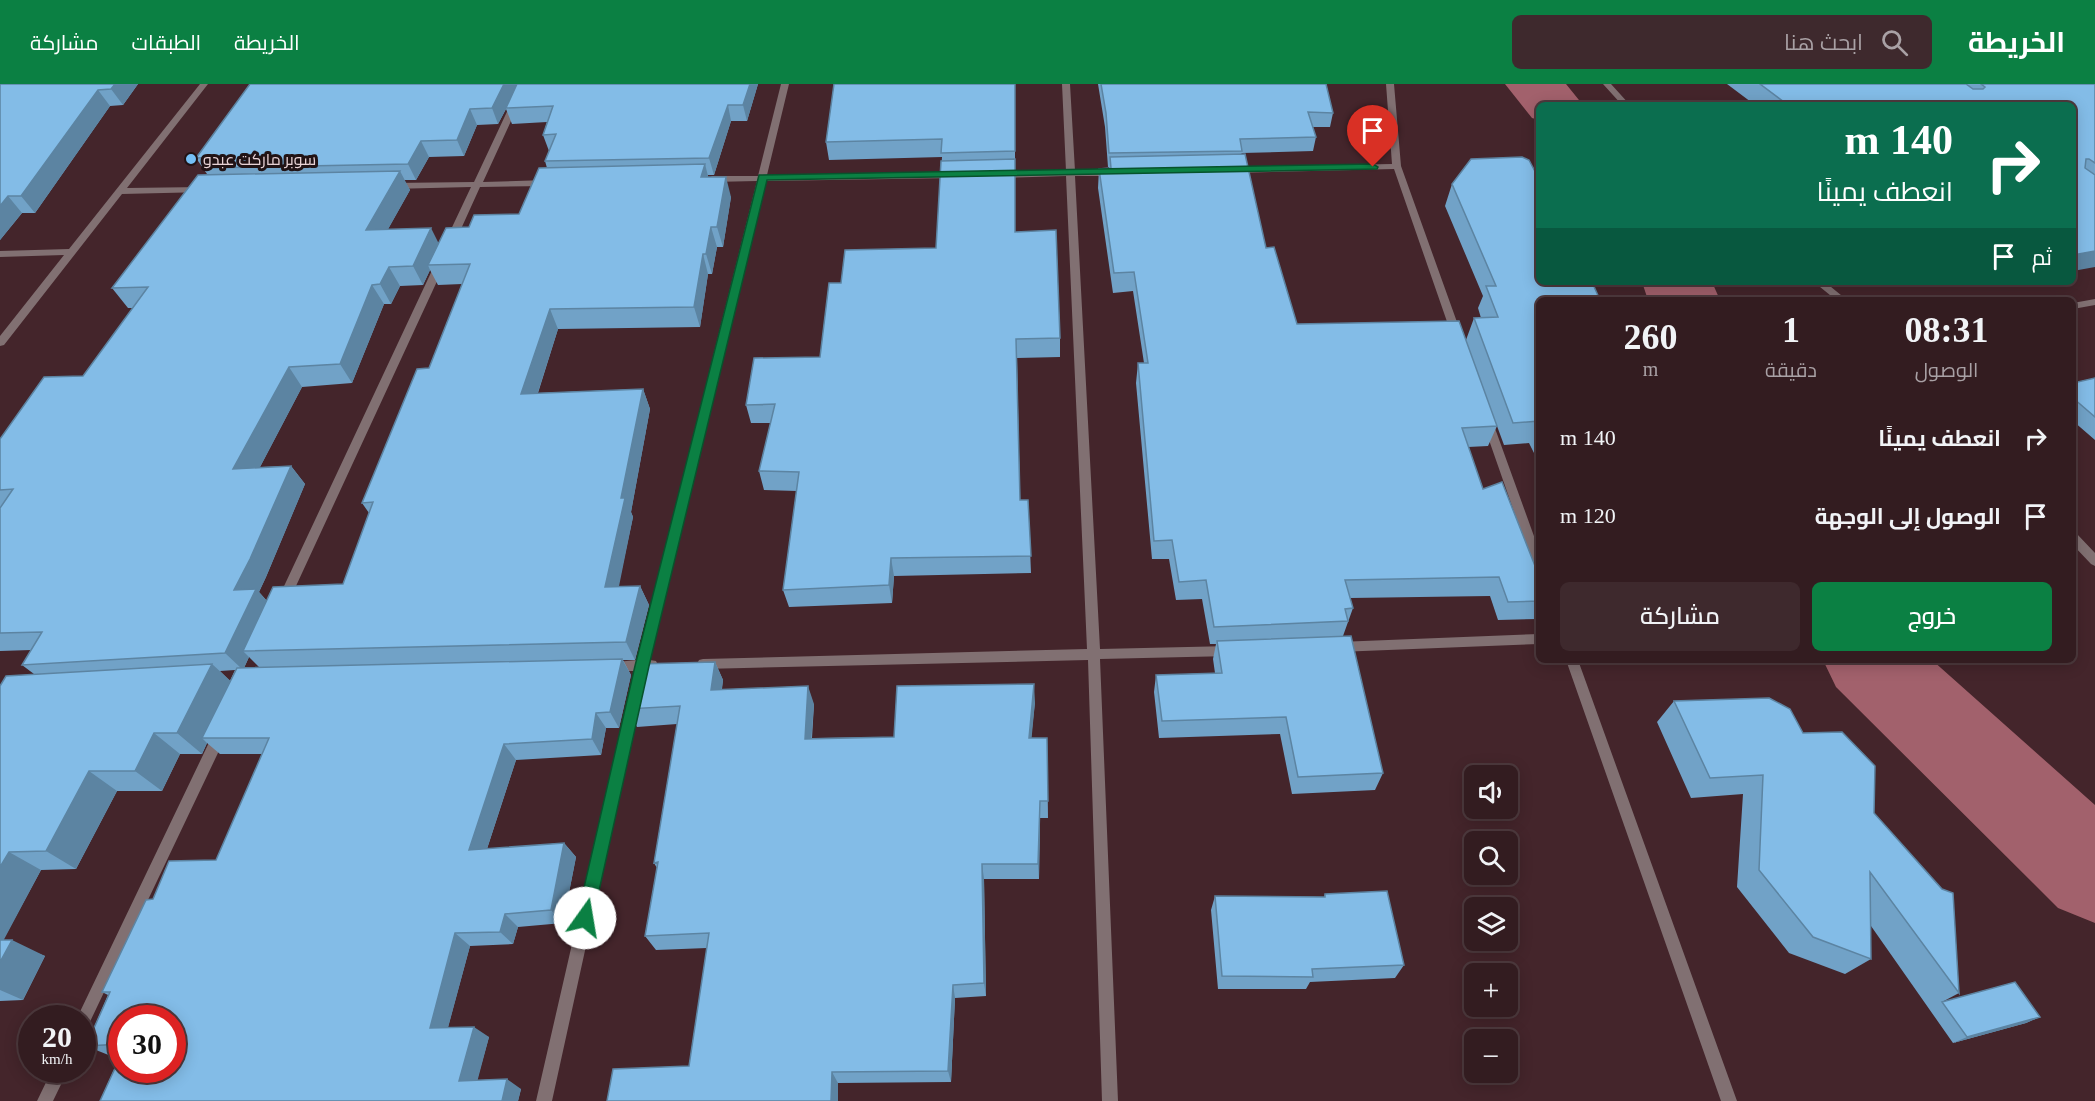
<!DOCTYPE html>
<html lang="ar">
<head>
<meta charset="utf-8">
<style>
  :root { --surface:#331c20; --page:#3e292d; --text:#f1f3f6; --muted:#a9a1a5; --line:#4e3a3e; --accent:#0b8043 }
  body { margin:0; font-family:"Times New Roman",Cairo,serif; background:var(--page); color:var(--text); direction:rtl; height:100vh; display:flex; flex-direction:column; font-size:22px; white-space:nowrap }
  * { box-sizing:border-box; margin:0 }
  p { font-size:20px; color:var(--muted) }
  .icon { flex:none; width:33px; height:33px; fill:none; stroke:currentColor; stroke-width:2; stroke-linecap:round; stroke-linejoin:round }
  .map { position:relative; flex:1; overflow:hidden; direction:ltr }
  .panel { position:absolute; left:1536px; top:213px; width:540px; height:366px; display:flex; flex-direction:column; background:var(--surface); border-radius:9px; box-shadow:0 3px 15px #0003,0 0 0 2px var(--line); direction:rtl }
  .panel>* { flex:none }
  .top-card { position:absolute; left:1536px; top:18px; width:540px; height:183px; border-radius:9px; box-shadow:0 3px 15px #0003,0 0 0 2px var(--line); direction:rtl; background:#0b6e4f; color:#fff; overflow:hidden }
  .controls { position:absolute; left:1464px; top:681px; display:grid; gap:12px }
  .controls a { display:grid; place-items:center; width:54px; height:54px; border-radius:9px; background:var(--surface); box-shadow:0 3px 15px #0003,0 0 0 2px var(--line); font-size:30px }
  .speed { position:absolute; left:18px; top:921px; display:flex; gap:12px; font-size:30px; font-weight:700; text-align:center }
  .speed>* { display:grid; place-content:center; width:78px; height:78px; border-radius:50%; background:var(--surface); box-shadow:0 3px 15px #0003,0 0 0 2px var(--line); line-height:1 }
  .speed small { font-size:15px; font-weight:400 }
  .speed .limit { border:9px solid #d22; background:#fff; color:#111 }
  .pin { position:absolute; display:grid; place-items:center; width:51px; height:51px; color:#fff; margin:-62px -26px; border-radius:50% 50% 50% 0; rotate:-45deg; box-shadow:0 0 6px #0007 }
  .pin .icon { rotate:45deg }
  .me { position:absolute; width:66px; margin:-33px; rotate:13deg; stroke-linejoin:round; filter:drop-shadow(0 0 4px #0008) }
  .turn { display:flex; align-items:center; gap:21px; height:126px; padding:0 24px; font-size:27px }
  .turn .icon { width:78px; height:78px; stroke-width:2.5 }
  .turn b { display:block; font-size:42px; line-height:51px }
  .then { display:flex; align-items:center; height:57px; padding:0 24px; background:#0003; gap:12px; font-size:22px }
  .eta { display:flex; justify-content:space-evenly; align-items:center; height:102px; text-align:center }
  .eta b { font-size:36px; font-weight:600; line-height:42px }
  .primary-button { display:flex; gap:12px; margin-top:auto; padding:12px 24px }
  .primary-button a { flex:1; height:69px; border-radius:9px; background:var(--accent); color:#fff; font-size:24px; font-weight:600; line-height:69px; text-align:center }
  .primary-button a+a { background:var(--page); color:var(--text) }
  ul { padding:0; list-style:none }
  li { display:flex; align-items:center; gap:18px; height:78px; padding:0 24px }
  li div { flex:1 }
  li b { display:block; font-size:22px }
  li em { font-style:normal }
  header { display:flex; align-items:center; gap:36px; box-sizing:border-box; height:84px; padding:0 30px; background:var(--accent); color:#fff }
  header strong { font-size:28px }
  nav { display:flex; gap:33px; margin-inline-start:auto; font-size:21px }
  .search { width:420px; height:54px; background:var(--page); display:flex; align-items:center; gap:15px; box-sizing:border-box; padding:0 21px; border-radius:9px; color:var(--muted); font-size:22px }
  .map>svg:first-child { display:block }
</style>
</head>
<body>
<header>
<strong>الخريطة</strong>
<div class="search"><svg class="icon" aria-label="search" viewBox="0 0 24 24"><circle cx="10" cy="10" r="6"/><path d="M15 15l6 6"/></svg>ابحث هنا</div>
<nav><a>الخريطة</a><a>الطبقات</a><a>مشاركة</a></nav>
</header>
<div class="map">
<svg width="2095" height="1017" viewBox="0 0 2095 1017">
  <rect width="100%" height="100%" fill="#44252b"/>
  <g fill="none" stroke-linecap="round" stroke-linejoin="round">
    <path fill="#a2616c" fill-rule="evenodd" d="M 1505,0 L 1566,0 L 1583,21 L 1539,21 L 1539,36 L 1532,34 Z
      M 1642,198 L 1712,198 L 1720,216 L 1648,216 Z
      M 1823,576 L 1932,576 L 2095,721 L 2095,839 L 2058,824 L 1836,603 Z"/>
    <path fill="#817072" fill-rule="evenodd" d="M 200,0 L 208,0 L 127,104 L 203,103 L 207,106 L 206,108 L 122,110 L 4,261 L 0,262 L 0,252 L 64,171 L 0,173 L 0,167 L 69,165 Z
      M 520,0 L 528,0 L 483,98 L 547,96 L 551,99 L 547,102 L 480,103 L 456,156 L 454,158 L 448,158 L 446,156 L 471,103 L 391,105 L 387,102 L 391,99 L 474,98 Z
      M 781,0 L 789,0 L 767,91 L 955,88 L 959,91 L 955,94 L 766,97 L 650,576 L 656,577 L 658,581 L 656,585 L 647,586 L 645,591 L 641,592 L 637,591 L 635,587 L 606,587 L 604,583 L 606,579 L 637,576 L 757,97 L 712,98 L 708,95 L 712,92 L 758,92 Z
      M 1062,0 L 1070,0 L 1075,87 L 1114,86 L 1118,89 L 1114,92 L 1075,92 L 1100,565 L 1231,562 L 1235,563 L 1237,567 L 1235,571 L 1231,572 L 1100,575 L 1118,1017 L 1102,1017 L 1088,576 L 703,585 L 699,584 L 697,580 L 699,576 L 703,575 L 1087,565 L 1066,92 L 1000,94 L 996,91 L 1000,88 L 1066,87 Z
      M 1386,0 L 1394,0 L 1401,82 L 1462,252 L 1461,254 L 1453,254 L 1452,252 L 1394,85 L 1234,89 L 1230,86 L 1234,83 L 1392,80 Z
      M 1603,0 L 1611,0 L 1630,21 L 1622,21 Z
      M 440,177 L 445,180 L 290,515 L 288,518 L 280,518 L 278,515 L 435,180 Z
      M 1814,198 L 1825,198 L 1847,216 L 1836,216 Z
      M 2095,215 L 2095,221 L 2073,225 L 2073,219 Z
      M 1487,332 L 1492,336 L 1539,466 L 1539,487 L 1535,485 L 1533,482 L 1482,336 Z
      M 2073,449 L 2077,450 L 2095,469 L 2095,482 L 2091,480 L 2073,461 Z
      M 1539,550 L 1539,560 L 1338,568 L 1334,567 L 1332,563 L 1334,559 L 1338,558 Z
      M 1566,576 L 1578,576 L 1737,1017 L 1721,1017 Z
      M 634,611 L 639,612 L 640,616 L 552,1017 L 536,1017 L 628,616 L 629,612 Z
      M 220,644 L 225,646 L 227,650 L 87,944 L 82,947 L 82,934 L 77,934 L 215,646 Z
      M 52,986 L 68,986 L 53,1017 L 37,1017 Z"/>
  </g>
  <path fill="#71a2c7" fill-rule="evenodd" d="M 0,0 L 138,0 L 123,21 L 110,22 L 35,129 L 22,129 L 0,156 Z
    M 250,0 L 758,0 L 747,37 L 731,37 L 714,91 L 708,91 L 708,93 L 731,113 L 723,163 L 717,163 L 712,190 L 708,190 L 700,243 L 558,245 L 538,309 L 643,305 L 650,325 L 631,428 L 633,433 L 618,503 L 640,502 L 649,521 L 635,576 L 623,576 L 631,591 L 619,644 L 606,644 L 601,671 L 516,676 L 487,765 L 564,759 L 576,773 L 563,839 L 518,843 L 513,860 L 470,862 L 448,943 L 489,953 L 477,996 L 521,1005 L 518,1017 L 100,1017 L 120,972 L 111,972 L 86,962 L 108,911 L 102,908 L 153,815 L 216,776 L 263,670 L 220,670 L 207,659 L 202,670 L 180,670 L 162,707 L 117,707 L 76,785 L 41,786 L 3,856 L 45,872 L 23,916 L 0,917 L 0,602 L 34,590 L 22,581 L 31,566 L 0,567 L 0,355 L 83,292 L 133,224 L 128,224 L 112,204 L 213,91 L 212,90 L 207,90 L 196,74 ZM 506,25 L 512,40 L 547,38 L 543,51 L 549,67 L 545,77 L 547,84 L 519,130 L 469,143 L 438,159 L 388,145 L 410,106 L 404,96 L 416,96 L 429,73 L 464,72 L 477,41 L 498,40 ZM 430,186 L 438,201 L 462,200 L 429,284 L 362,419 L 369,429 L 343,500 L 267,517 L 259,508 L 266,493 L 305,400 L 291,382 L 260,383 L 302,303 L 352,299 L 384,220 L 391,220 L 400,202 L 423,201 ZM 249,573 L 259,583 L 244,584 ZM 235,586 L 230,597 L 220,587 ZM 122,934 L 172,986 L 122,986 Z
    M 1015,0 L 1015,148 L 1060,254 L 1060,273 L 1017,274 L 1020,416 L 1028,416 L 1031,489 L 894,492 L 892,519 L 789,523 L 783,506 L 797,407 L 764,406 L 759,387 L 771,339 L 751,339 L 746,321 L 820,273 L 841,199 L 936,164 L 942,73 L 829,76 L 826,58 Z
    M 1098,0 L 1326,0 L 1333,29 L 1330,43 L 1312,43 L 1316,53 L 1313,67 L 1242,69 L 1241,70 L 1266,164 L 1297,240 L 1466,256 L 1474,234 L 1481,234 L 1478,224 L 1483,212 L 1445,122 L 1452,100 L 1539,198 L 1595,198 L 1594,202 L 1539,216 L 1539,375 L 1537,371 L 1535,371 L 1529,359 L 1504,361 L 1497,342 L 1488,362 L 1468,363 L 1483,405 L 1539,492 L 1539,533 L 1538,535 L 1498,536 L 1490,512 L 1350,514 L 1353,524 L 1343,552 L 1383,689 L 1375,706 L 1292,710 L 1280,650 L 1159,654 L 1154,608 L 1156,591 L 1215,589 L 1213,575 L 1216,560 L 1210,560 L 1202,515 L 1176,516 L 1169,475 L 1152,475 L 1136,299 L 1138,279 L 1144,279 L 1133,207 L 1113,209 L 1098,104 L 1099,85 L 1109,84 L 1109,83 L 1108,83 L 1105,43 Z
    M 1727,0 L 2095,0 L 2095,183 L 2073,21 L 1755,21 Z
    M 1980,198 L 2012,198 L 1986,203 Z
    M 2095,294 L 2095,356 L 2073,337 L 2073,299 Z
    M 715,578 L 723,596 L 722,605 L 814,620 L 812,654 L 894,653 L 1035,618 L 1031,654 L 1047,654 L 1048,734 L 1040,734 L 1039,795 L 984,795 L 986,912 L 955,914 L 951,998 L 838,999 L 838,1017 L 607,1017 L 689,982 L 707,864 L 656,866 L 645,852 L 657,784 L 654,779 L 677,640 L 637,643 L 627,625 Z
    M 1674,617 L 1803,649 L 1874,729 L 1959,909 L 1942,918 L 2040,933 L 2026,939 L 1953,959 L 1871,842 L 1871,875 L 1845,890 L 1789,869 L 1737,803 L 1743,710 L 1691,714 L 1657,638 Z
    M 1325,810 L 1404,881 L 1395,894 L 1310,898 L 1306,905 L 1218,905 L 1211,826 L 1215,812 L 1324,813 Z"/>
  <path fill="#5c84a2" d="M 115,0 L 138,0 L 123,21 L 111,5 Z
    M 504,0 L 519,0 L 506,24 L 506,25 L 498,40 L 492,24 Z
    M 750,0 L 758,0 L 747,37 L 743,21 Z
    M 98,6 L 110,22 L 35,129 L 21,112 Z
    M 728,21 L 731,37 L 714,91 L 709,74 Z
    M 470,25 L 477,41 L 464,72 L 457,56 Z
    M 421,57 L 429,73 L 416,96 L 408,80 Z
    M 705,80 L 710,100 L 701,93 Z
    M 400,87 L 410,106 L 377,165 L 366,146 Z
    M 726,93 L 731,113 L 723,163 L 717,143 Z
    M 8,112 L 22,129 L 0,156 L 0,122 Z
    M 711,143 L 717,163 L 712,190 L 706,170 Z
    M 431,144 L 441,164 L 428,181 L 430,186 L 423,201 L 413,182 Z
    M 2095,167 L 2095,183 L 2073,187 L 2073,171 Z
    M 703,170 L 708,190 L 700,243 L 694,223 Z
    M 389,183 L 400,202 L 391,220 L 380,200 Z
    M 1990,198 L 2012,198 L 1986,203 Z
    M 372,201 L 384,220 L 352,299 L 340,280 Z
    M 550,225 L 558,245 L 531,330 L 521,310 Z
    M 289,283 L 302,303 L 249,404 L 233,385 Z
    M 643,305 L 650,325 L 631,428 L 633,433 L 615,522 L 605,503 L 621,414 Z
    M 291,382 L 305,400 L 266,493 L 259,508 L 272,523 L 243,567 L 249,573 L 243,586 L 225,569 L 234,506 Z
    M 891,474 L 894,492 L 892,519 L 889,501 Z
    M 640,502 L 649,521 L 635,576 L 626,558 Z
    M 622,575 L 631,591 L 619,644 L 610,628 Z
    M 715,578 L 723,596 L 719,623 L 711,606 Z
    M 212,580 L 235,601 L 202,654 L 207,659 L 202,670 L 177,649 Z
    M 1034,600 L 1035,618 L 1030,671 L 1029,654 Z
    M 808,602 L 814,620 L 810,672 L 805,655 Z
    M 596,629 L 606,644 L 601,671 L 592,655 Z
    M 154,649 L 180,670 L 162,707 L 135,687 Z
    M 504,660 L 516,676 L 482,780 L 469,766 Z
    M 89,687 L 117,707 L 76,785 L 46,767 Z
    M 1040,717 L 1040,734 L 1039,795 L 1038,780 Z
    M 564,759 L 576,773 L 563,839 L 551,826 Z
    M 9,768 L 41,786 L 0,863 L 0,783 Z
    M 982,780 L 984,795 L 986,912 L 984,899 Z
    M 505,830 L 518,843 L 513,860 L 500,848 Z
    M 455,849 L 470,862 L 445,955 L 430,944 Z
    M 12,856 L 45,872 L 23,916 L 0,906 L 0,878 Z
    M 953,901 L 955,914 L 951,998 L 948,987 Z
    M 2040,933 L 2026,939 L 1953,959 L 1967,953 Z
    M 474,943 L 489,953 L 475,1006 L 459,997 Z
    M 832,988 L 838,999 L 838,1017 L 831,1017 Z
    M 507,995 L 521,1005 L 518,1017 L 502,1017 Z"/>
  <path fill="#83bce7" stroke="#5c84a2" stroke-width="1.5" d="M 0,0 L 115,0 L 111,5 L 98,6 L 21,112 L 8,112 L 0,122 Z
    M 250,0 L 504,0 L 492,24 L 470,25 L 457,56 L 421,57 L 408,80 L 208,84 L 217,73 L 196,74 Z
    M 517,0 L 750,0 L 743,21 L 728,21 L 709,74 L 545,77 L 556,50 L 543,51 L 553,22 L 506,24 Z
    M 834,0 L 1015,0 L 1015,67 L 941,69 L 942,55 L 826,58 Z
    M 1101,0 L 1326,0 L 1333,29 L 1308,28 L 1316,53 L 1240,55 L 1242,67 L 1109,69 L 1106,29 Z
    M 1760,0 L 1966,0 L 1973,5 L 1983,5 L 1985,3 L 1981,0 L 2095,0 L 2095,79 L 2089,75 L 2086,75 L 2085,84 L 2095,91 L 2095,167 L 2073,171 L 2073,21 L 1788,21 Z
    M 1245,70 L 1266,164 L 1274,163 L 1297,240 L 1459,237 L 1497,342 L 1462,344 L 1483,405 L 1502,398 L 1539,492 L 1539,517 L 1508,518 L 1499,493 L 1345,496 L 1353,524 L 1345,525 L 1348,537 L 1214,543 L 1206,496 L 1179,498 L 1172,456 L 1154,457 L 1138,279 L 1148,279 L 1134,188 L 1114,189 L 1099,85 L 1111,84 L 1110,73 Z
    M 1522,73 L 1529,76 L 1539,95 L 1539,198 L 1592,198 L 1600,216 L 1539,216 L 1539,337 L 1513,339 L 1474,234 L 1498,233 L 1486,202 L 1496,202 L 1452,100 L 1471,75 Z
    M 1015,75 L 1015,148 L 1056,146 L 1060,254 L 1016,255 L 1020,416 L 1028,416 L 1031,472 L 891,474 L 889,501 L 783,506 L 799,388 L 759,387 L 775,320 L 746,321 L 754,274 L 820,273 L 829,199 L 841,199 L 845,166 L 936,164 L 941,77 Z
    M 705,80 L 701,93 L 726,93 L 717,143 L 711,143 L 706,170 L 703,170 L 694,223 L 550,225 L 521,310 L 643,305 L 621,414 L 625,414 L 605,503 L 640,502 L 626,558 L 243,567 L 273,503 L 343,500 L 373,418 L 362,419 L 417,285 L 429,284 L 470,180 L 428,181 L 446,144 L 469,143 L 474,131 L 519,130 L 539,84 Z
    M 400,87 L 366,146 L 431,144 L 413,182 L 389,183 L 380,200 L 372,201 L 340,280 L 289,283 L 233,385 L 291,382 L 250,475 L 234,506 L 256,505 L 225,569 L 22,581 L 42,548 L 0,549 L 0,424 L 13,405 L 0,406 L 0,355 L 44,293 L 83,292 L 148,203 L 112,204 L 198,91 Z
    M 2095,294 L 2095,333 L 2073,314 L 2073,299 Z
    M 1351,552 L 1383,689 L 1298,693 L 1286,633 L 1162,637 L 1156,591 L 1222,589 L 1217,557 Z
    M 622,575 L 610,628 L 596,629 L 592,655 L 504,660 L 469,766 L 564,759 L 551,826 L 505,830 L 500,848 L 455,849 L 430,944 L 474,943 L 459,997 L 507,995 L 502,1017 L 100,1017 L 122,969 L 122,986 L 172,986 L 172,934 L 122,934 L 122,960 L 86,962 L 110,908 L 102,908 L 146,816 L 153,815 L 169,777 L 216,776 L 269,654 L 202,654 L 237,584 Z
    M 715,578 L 711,606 L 808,602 L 805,655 L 894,653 L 897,602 L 1034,600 L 1029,654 L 1047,654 L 1048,717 L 1040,717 L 1038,780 L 982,780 L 984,899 L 953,901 L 948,987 L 832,988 L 831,1017 L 607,1017 L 613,985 L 689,982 L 709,849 L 645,852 L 658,778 L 654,779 L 680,622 L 627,625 L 638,580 Z
    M 212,580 L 177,649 L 154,649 L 135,687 L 89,687 L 46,767 L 9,768 L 0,783 L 0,602 L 6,592 Z
    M 1769,614 L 1790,625 L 1803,649 L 1842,648 L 1875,682 L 1874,729 L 1942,805 L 1953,809 L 1959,909 L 1870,788 L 1871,875 L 1813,853 L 1759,786 L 1763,691 L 1710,694 L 1674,617 Z
    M 1387,807 L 1404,881 L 1312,885 L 1313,893 L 1222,892 L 1215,812 L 1325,813 L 1325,810 Z
    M 0,856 L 12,856 L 0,878 Z
    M 2015,898 L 2040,933 L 1967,953 L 1942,918 Z"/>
  <path fill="#0b8043" stroke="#07532c" stroke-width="1.5" d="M 1373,80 L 1378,83 L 1377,85 L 767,96 L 649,582 L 593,834 L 591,839 L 585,842 L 579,839 L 577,834 L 635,582 L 759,91 Z"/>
  <circle fill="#75c0f6" stroke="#211315" stroke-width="2" cx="191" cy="75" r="6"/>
  <g text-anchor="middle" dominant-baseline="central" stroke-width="6" stroke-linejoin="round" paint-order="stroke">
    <g font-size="16" fill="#e7d2d5" stroke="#211315" text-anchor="start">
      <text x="203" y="75">سوبر ماركت عبدو</text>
    </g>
  </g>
</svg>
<div class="controls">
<a><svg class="icon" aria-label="sound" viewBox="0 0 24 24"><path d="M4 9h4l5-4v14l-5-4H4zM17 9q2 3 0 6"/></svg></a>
<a><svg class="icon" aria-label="search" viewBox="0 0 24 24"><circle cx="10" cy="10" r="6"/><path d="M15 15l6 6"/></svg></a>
<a><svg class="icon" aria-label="layers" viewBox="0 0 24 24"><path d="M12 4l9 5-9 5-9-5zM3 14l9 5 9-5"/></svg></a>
<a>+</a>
<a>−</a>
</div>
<div class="speed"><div>20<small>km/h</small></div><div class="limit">30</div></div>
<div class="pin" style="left:1373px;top:83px;background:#d93025"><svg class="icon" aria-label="arrive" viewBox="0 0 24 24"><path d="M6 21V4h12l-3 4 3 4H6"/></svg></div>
<svg class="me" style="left:585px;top:834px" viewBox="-20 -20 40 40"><circle r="19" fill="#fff"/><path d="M0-13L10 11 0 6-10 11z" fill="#0b8043"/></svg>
<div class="top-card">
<div class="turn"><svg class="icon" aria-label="right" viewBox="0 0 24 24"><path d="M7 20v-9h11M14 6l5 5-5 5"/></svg><div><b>140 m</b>انعطف يمينًا</div></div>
<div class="then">ثم<svg class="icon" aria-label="arrive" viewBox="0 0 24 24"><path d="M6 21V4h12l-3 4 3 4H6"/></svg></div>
</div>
<section class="panel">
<div class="eta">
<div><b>08:31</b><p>الوصول</p></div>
<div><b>1</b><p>دقيقة</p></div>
<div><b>260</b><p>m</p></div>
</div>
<ul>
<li><svg class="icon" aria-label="right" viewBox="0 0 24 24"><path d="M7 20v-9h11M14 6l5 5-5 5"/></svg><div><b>انعطف يمينًا</b></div><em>140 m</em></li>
<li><svg class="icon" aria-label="arrive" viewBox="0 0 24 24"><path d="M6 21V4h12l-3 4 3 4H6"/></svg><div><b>الوصول إلى الوجهة</b></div><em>120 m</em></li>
</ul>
<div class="primary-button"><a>خروج</a><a>مشاركة</a></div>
</section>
</div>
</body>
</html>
